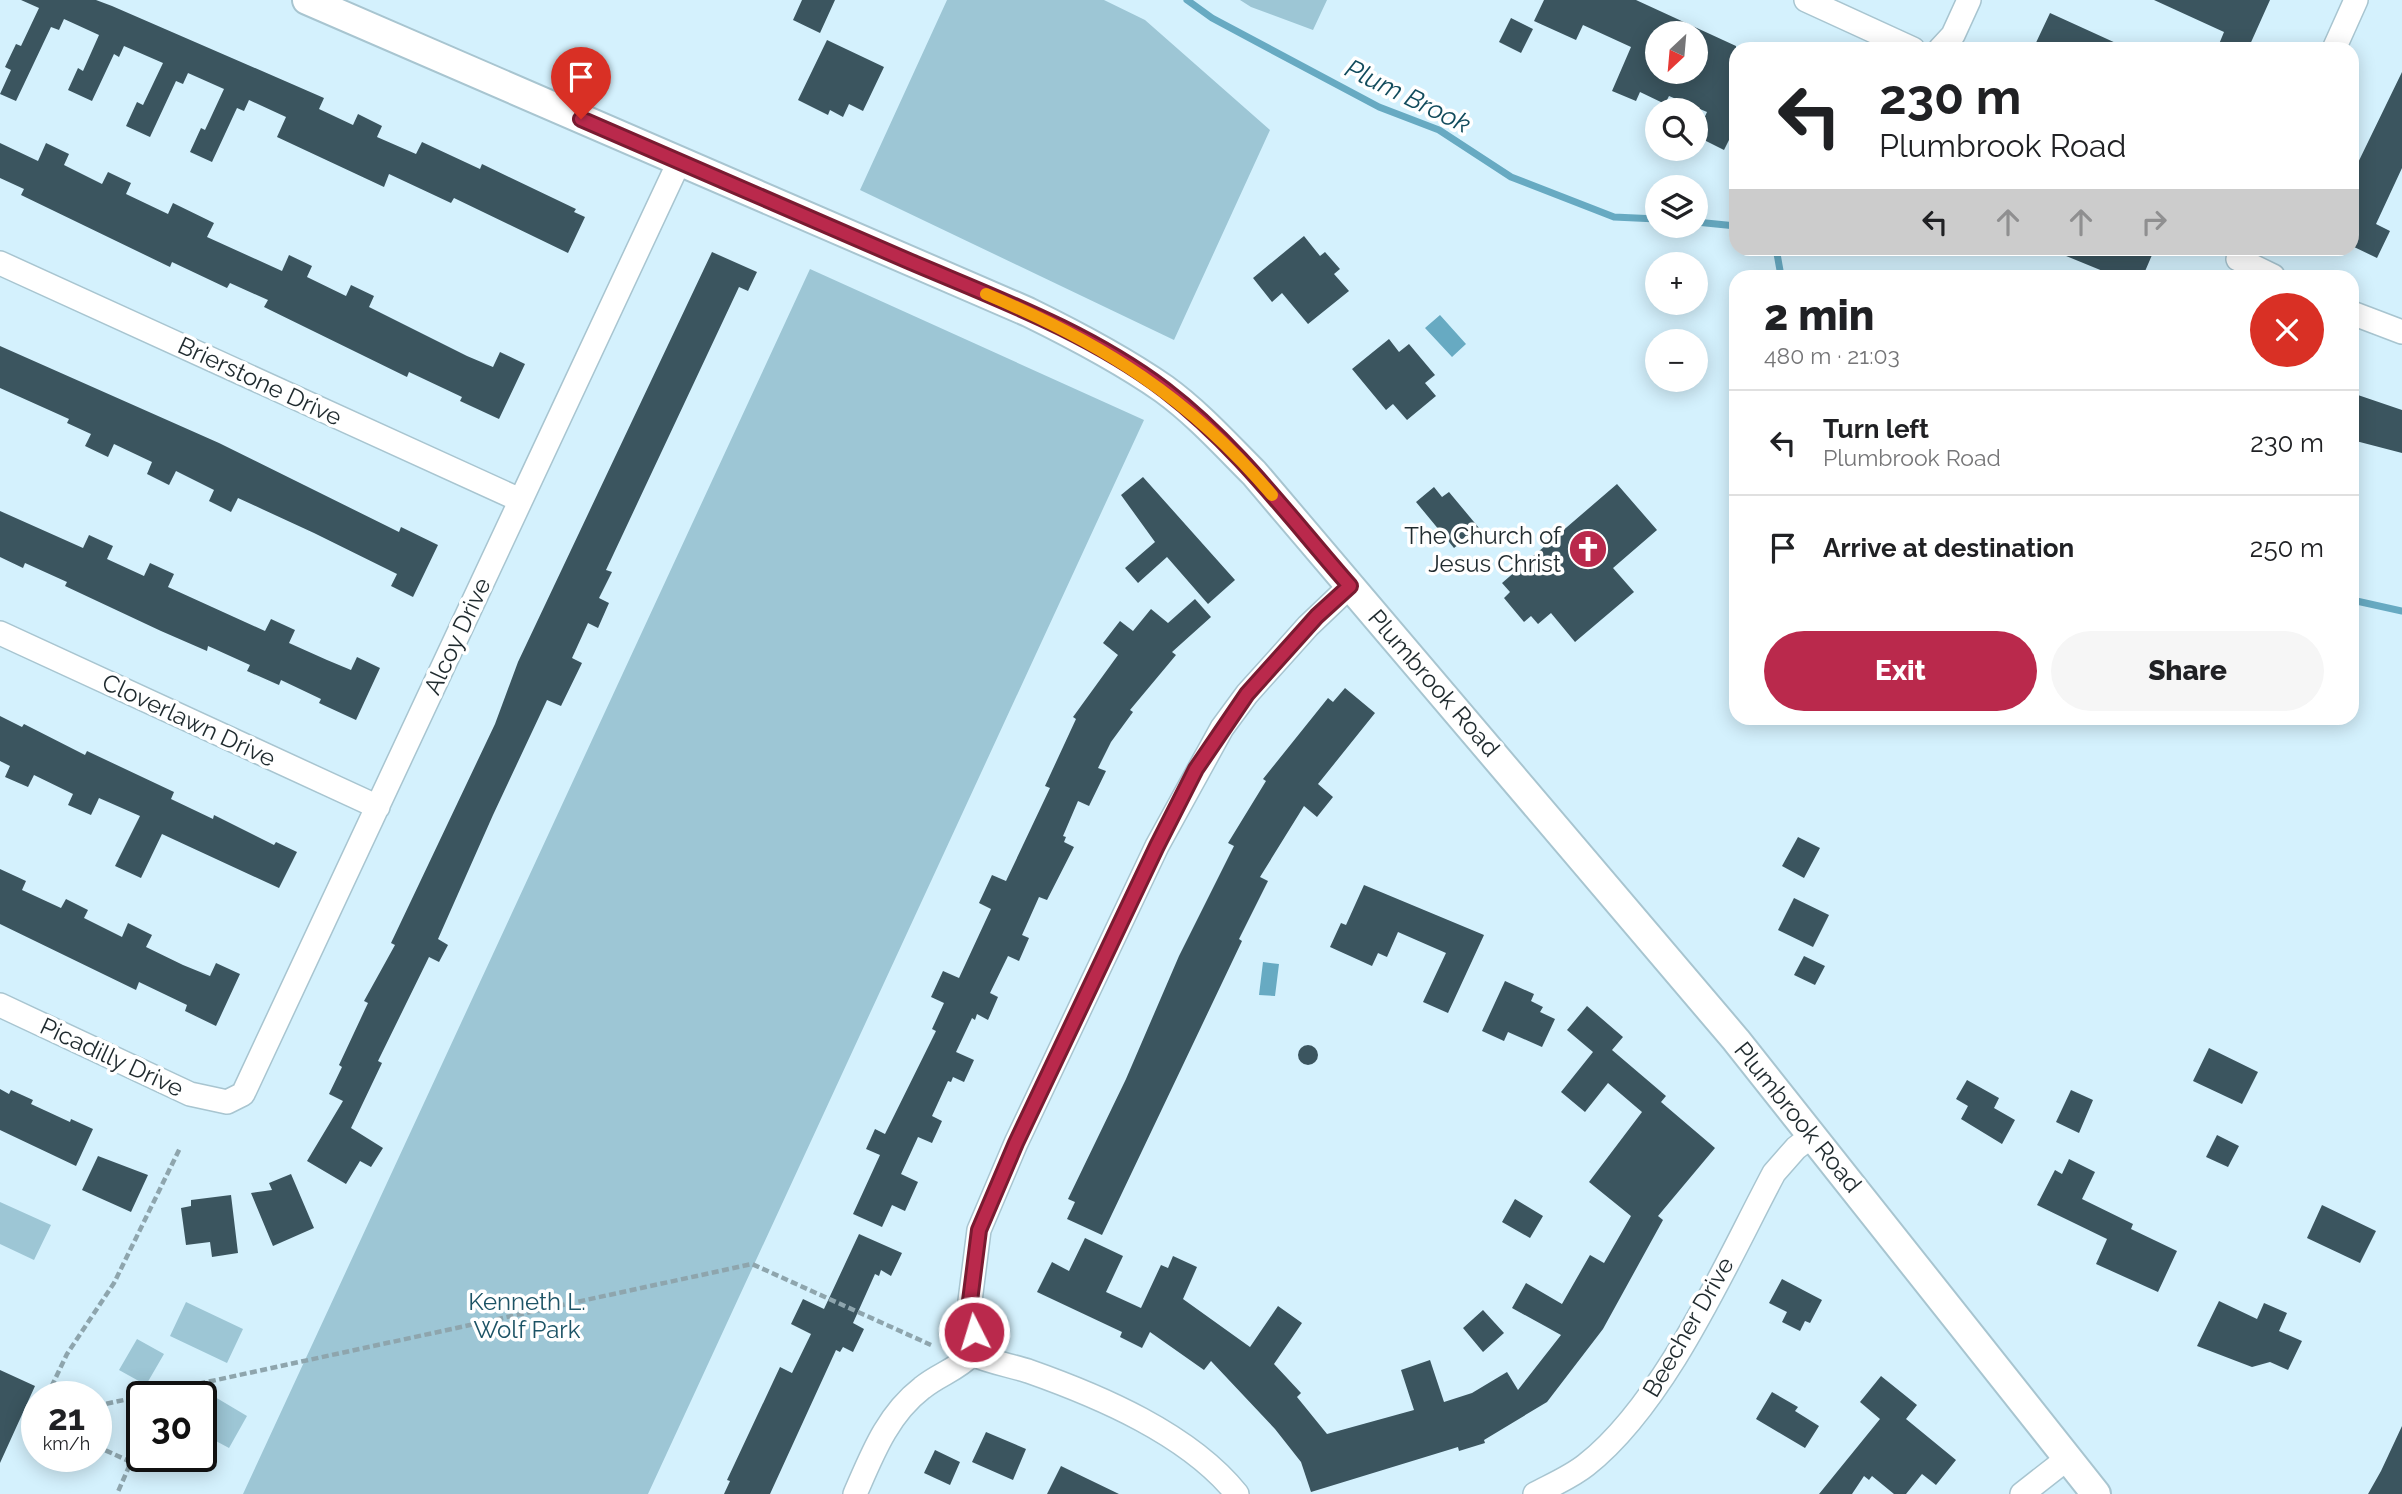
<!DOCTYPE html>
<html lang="en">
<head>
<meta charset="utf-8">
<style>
  :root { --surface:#fff; --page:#f6f6f6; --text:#202124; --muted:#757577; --line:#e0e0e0; --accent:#ba294c }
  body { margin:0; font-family:Raleway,sans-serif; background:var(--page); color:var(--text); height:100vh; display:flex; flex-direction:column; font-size:26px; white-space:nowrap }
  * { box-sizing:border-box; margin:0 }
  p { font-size:23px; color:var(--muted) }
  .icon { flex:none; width:38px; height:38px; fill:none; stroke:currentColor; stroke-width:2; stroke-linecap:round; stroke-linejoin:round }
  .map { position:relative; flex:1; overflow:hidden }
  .side { position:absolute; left:1729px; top:270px; width:630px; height:455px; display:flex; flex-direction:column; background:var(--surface); border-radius:21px; box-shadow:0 4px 18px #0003 }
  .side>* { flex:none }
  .guide { position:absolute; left:1729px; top:42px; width:630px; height:214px; border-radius:21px; box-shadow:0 4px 18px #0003; background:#fff; color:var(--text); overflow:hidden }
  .needle { width:46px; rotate:206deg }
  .buttons { position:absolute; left:1645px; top:21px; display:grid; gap:14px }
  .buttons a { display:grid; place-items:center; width:63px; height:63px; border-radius:50%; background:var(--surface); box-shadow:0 4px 18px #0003; font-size:35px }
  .speed { position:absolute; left:21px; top:1381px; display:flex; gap:14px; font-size:35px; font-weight:700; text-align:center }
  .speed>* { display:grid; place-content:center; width:91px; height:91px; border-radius:50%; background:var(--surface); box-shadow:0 4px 18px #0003; line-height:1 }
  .speed small { font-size:18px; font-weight:400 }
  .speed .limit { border:4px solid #111; border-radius:10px; background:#fff; color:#111 }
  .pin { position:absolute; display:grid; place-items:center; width:60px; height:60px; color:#fff; margin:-72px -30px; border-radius:50% 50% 50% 0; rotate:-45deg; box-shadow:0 0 7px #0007 }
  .pin .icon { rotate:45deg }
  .me { position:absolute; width:77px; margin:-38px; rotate:355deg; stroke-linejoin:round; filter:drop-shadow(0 0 5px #0008) }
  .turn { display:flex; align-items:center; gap:24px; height:147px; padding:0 35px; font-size:32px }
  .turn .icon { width:91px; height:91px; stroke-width:2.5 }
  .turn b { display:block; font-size:49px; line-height:60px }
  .lanes { display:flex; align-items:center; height:66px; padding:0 35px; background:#0003; justify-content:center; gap:35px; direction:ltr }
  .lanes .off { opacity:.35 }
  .round { display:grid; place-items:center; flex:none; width:74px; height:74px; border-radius:37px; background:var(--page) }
  .overview { display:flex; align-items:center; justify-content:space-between; height:119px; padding:0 35px }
  h1 { font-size:42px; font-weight:800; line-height:52px }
  .cta { display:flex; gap:14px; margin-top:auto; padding:14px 35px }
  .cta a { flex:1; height:80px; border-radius:42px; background:var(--accent); color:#fff; font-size:28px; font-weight:800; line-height:80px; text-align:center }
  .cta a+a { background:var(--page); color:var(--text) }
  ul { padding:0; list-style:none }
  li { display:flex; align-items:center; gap:21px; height:105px; padding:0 35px; border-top:2px solid var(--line) }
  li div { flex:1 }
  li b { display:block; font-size:26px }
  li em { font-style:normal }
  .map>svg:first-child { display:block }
</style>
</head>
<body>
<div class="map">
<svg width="2402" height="1494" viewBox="0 0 2402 1494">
  <rect width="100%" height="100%" fill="#d4f1fd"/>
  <path fill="#9dc6d5" d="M 947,0 L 1104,0 L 1145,20 L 1270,130 L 1174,340 L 860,190 Z
    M 1240,0 L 1327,0 L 1313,30 L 1251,7 Z
    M 810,269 L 1144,420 L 648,1494 L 243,1494 Z
    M 0,1202 L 51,1225 L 34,1260 L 0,1244 Z
    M 186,1302 L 243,1329 L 227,1363 L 170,1336 Z
    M 137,1339 L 164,1354 L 146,1385 L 119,1370 Z
    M 215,1397 L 247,1416 L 229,1448 L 201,1433 L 201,1421 Z"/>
  <path fill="#67aac2" d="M 1440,315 L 1466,344 L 1452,357 L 1425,328 Z
    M 1263,962 L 1279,964 L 1275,996 L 1259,995 Z"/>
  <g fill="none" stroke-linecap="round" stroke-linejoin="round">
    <path stroke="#67aac2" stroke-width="7" d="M 1187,0 L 1212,18 L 1379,107 L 1439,130 L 1511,177 L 1614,217 L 1657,219
      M 1696,222 L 1736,226
      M 1776,248 L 1781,276
      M 2352,600 L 2402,611"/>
  </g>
  <path fill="#3b555f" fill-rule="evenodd" d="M 21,0 L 96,0 L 112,6 L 324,98 L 319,109 L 353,125 L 358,114 L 382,126 L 377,137 L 416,154 L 422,142 L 480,169 L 482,164 L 576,209 L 574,212 L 585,217 L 568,253 L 454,198 L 451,203 L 389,174 L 384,187 L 277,137 L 286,117 L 249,100 L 244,111 L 237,108 L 212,162 L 190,152 L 201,128 L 205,130 L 224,89 L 188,73 L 183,84 L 176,81 L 150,137 L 126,126 L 137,102 L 143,105 L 163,63 L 124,46 L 119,57 L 114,54 L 92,101 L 68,90 L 78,68 L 83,71 L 99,35 L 64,19 L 59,30 L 51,27 L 16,101 L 0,94 L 11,70 L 5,67 L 16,44 L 21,46 L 39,8 Z
    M 802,0 L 835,0 L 820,33 L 793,20 Z
    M 1544,0 L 1636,0 L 1736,46 L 1736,126 L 1724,150 L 1696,136 L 1707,112 L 1669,96 L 1665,104 L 1640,92 L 1636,101 L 1612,91 L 1631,47 L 1583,25 L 1576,40 L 1534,21 ZM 1657,33 L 1696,33 L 1696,72 L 1657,72 Z
    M 2154,0 L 2270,0 L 2248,49 L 2217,49 L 2224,32 Z
    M 2050,13 L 2129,49 L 2033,49 Z
    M 1511,18 L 1533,29 L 1521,53 L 1499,42 Z
    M 827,40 L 884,67 L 863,111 L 849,104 L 843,117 L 830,110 L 828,115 L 798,100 Z
    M 2402,72 L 2402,168 L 2376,224 L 2390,231 L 2377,258 L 2352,246 L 2352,175 Z
    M 0,143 L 38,161 L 46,143 L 69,154 L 64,165 L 102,184 L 108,172 L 131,183 L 126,194 L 168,214 L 173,203 L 214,223 L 207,237 L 282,271 L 289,255 L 312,266 L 307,277 L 346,296 L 351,285 L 374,296 L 369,307 L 467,356 L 493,367 L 500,352 L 525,364 L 499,419 L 460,401 L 462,397 L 409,372 L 407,377 L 264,307 L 268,300 L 230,283 L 227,288 L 172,262 L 170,267 L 21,195 L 24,189 L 0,178 Z
    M 1304,236 L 1320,256 L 1325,252 L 1340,269 L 1334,274 L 1349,291 L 1308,324 L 1282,293 L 1272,302 L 1253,278 Z
    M 2155,248 L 2143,276 L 2115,276 L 2049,249 Z
    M 712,252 L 757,272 L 748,291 L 739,287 L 606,570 L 612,572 L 599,598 L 609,603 L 598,628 L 588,623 L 572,658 L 582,663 L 561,706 L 547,700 L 493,815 L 438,939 L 448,945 L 439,962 L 429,957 L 378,1061 L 382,1063 L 351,1128 L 383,1148 L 371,1167 L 360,1161 L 346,1184 L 307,1161 L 343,1101 L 329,1094 L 342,1067 L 339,1065 L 368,1003 L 364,1001 L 395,945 L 391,943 L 495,724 L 518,662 Z
    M 1389,339 L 1399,352 L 1409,344 L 1435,375 L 1425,383 L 1436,396 L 1407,420 L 1393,404 L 1386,410 L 1352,369 Z
    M 0,346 L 219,443 L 399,532 L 401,527 L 438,545 L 413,597 L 391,586 L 397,574 L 314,533 L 238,498 L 231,512 L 209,501 L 214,490 L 176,471 L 169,485 L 147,474 L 152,462 L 114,444 L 108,457 L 85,446 L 91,434 L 67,423 L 69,419 L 0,388 Z
    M 2352,393 L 2402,410 L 2402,453 L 2352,440 Z
    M 1143,477 L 1235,580 L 1208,604 L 1167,557 L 1138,583 L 1125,568 L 1155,542 L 1121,495 Z
    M 1617,484 L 1657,530 L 1613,568 L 1634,592 L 1575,642 L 1551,613 L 1538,624 L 1531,616 L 1524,622 L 1504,598 L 1510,592 L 1502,583 Z
    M 1434,487 L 1442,497 L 1449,492 L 1479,528 L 1454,548 L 1416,502 Z
    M 0,511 L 83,548 L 89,535 L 113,546 L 107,559 L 144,576 L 150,563 L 174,574 L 168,587 L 265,631 L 271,619 L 295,630 L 289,643 L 327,660 L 351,670 L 357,657 L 380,668 L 356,720 L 319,703 L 321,699 L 281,680 L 279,685 L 247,671 L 250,665 L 208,646 L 207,651 L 161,631 L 65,586 L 67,582 L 25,563 L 23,568 L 0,557 Z
    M 1195,599 L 1211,617 L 1172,652 L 1176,655 L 1130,710 L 1133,712 L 1111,742 L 1098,768 L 1106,771 L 1089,806 L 1078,801 L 1063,836 L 1066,837 L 1064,842 L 1074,847 L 1047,900 L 1039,897 L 1022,935 L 1029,938 L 1019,961 L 1008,956 L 990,993 L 998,997 L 988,1020 L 977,1014 L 975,1020 L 972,1018 L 956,1052 L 974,1060 L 964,1082 L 953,1077 L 951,1082 L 948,1081 L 932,1116 L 942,1121 L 932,1143 L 918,1137 L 901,1174 L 918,1182 L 905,1211 L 892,1205 L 882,1227 L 853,1214 L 880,1155 L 866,1149 L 875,1129 L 885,1134 L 936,1031 L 932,1029 L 944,1003 L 931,997 L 943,971 L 959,978 L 991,909 L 979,903 L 992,875 L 1006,881 L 1050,788 L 1045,786 L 1076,719 L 1073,717 L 1118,655 L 1103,643 L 1120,621 L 1133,631 L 1151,609 L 1168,623 Z
    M 1345,688 L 1375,713 L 1318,784 L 1333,797 L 1317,817 L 1304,806 L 1260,877 L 1268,881 L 1239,939 L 1242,941 L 1102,1235 L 1067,1219 L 1075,1202 L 1068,1199 L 1126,1079 L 1179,956 L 1234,846 L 1228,843 L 1266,781 L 1263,779 L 1328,698 L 1333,702 Z
    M 0,716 L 22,727 L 24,724 L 85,755 L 87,751 L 174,792 L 171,799 L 213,819 L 214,815 L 274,845 L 276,842 L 297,852 L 279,888 L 162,834 L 141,878 L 115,866 L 140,816 L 99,798 L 91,815 L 68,805 L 73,794 L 34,775 L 28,787 L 5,777 L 10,766 L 0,761 Z
    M 1798,837 L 1820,848 L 1804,878 L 1782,866 Z
    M 0,869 L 26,881 L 22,890 L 61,908 L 66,899 L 88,910 L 84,918 L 122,937 L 128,923 L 152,935 L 146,947 L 183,965 L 210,976 L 216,963 L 240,974 L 216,1026 L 185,1011 L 187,1005 L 139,982 L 136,990 L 0,924 Z
    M 1364,885 L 1484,935 L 1448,1013 L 1423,1002 L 1446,953 L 1398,932 L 1387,957 L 1378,953 L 1372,966 L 1330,947 L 1341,923 L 1346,925 Z
    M 1794,898 L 1829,915 L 1813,947 L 1778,930 Z
    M 1804,956 L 1825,966 L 1815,985 L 1794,975 Z
    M 1505,981 L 1534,994 L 1531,1001 L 1543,1007 L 1540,1012 L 1555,1019 L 1542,1047 L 1508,1032 L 1504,1041 L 1482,1031 Z
    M 1587,1006 L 1623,1037 L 1612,1050 L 1666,1096 L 1661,1102 L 1715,1148 L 1658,1216 L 1663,1220 L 1603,1329 L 1547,1402 L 1484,1440 L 1485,1443 L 1459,1451 L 1458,1447 L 1311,1492 L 1301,1462 L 1275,1429 L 1211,1361 L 1204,1370 L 1150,1332 L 1142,1348 L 1120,1337 L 1122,1332 L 1037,1292 L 1052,1262 L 1069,1271 L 1085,1238 L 1123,1256 L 1106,1292 L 1141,1308 L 1161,1265 L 1168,1268 L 1173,1256 L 1197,1267 L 1183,1299 L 1250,1347 L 1278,1306 L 1302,1323 L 1274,1364 L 1301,1393 L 1297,1397 L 1327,1434 L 1414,1410 L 1401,1370 L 1430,1360 L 1444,1402 L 1472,1393 L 1507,1372 L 1518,1390 L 1561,1335 L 1512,1308 L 1526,1283 L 1562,1304 L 1590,1255 L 1604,1263 L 1631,1216 L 1589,1182 L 1642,1112 L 1608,1083 L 1585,1112 L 1561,1092 L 1593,1052 L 1567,1030 Z
    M1298 1055a10 10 0 1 1 20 0a10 10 0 1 1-20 0Z
    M 2209,1048 L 2258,1072 L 2242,1104 L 2193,1081 Z
    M 1967,1080 L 1999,1098 L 1994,1108 L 2015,1120 L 2002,1144 L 1961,1119 L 1968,1106 L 1956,1099 Z
    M 0,1089 L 9,1094 L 11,1090 L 33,1100 L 31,1104 L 70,1122 L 71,1119 L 93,1129 L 76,1166 L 0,1130 Z
    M 2071,1090 L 2093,1100 L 2079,1133 L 2056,1122 Z
    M 2217,1135 L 2239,1146 L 2228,1167 L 2206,1157 Z
    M 98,1156 L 148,1175 L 131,1212 L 82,1190 Z
    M 2069,1159 L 2095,1172 L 2082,1199 L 2133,1224 L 2131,1229 L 2177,1251 L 2158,1292 L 2096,1264 L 2107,1239 L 2037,1205 L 2055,1170 L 2062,1174 Z
    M 291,1174 L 314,1228 L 273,1246 L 251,1193 L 272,1190 L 269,1183 Z
    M 231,1195 L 238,1253 L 212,1257 L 210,1242 L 186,1245 L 181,1208 L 191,1206 L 191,1200 Z
    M 1515,1199 L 1543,1216 L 1530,1238 L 1502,1222 Z
    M 2322,1205 L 2376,1231 L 2360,1263 L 2307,1238 Z
    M 859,1234 L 902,1253 L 891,1276 L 881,1270 L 879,1276 L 875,1274 L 853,1323 L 864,1329 L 853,1352 L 843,1347 L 840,1352 L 836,1350 L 770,1494 L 724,1494 L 730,1481 L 727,1480 L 780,1367 L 792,1373 L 811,1334 L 791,1324 L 803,1299 L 824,1309 Z
    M 1782,1279 L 1822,1300 L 1810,1323 L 1805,1321 L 1800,1331 L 1782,1322 L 1787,1312 L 1769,1303 Z
    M 2219,1301 L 2257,1319 L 2264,1303 L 2287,1313 L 2279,1331 L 2302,1341 L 2288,1370 L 2270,1362 L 2252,1367 L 2197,1346 Z
    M 1483,1310 L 1504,1333 L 1483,1352 L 1463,1328 Z
    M 0,1370 L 35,1386 L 0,1463 Z
    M 1881,1376 L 1917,1405 L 1906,1419 L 1956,1460 L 1936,1485 L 1922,1474 L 1906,1494 L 1894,1494 L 1872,1476 L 1869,1480 L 1864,1476 L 1852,1494 L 1819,1494 L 1880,1419 L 1860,1402 Z
    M 1772,1392 L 1798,1407 L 1795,1411 L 1819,1426 L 1805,1448 L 1756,1419 Z
    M 2402,1426 L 2402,1494 L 2368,1494 L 2381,1471 Z
    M 986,1432 L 1026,1449 L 1013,1480 L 972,1462 Z
    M 935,1450 L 960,1462 L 950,1485 L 924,1473 Z
    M 1061,1466 L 1119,1494 L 1047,1494 Z"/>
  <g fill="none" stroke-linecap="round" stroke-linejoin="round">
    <g stroke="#a8c5d0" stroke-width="26">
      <path id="minor" d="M 1806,0 L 1913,49
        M 1940,49 L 1953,35 L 1969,0
        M 2334,49 L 2356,0
        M 2238,259 L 2273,276
        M 0,263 L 520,500
        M 2352,313 L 2402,332
        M 0,633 L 378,807
        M 0,1005 L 190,1094 L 227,1102 L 243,1094 L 679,162
        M 972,1354 C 990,1362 1009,1365 1028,1371 C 1099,1396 1189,1434 1237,1494
        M 855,1494 C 872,1455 887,1415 922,1388 C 939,1374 957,1370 972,1354 L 970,1301 L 979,1230 L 1016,1143 L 1157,846 L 1222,728 L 1247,694 L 1308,626 L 1350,586
        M 1535,1494 C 1552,1485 1571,1477 1586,1465 C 1666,1402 1726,1263 1774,1173 L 1796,1148 L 1813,1135
        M 2022,1494 L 2068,1458"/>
    </g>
    <g stroke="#a8c5d0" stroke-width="32">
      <path id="tertiary" d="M 307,0 L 1028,312 C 1075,335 1121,359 1164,389 C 1197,413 1225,444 1254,473 L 1736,1040 L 2096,1494"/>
    </g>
    <path stroke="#8ea5ad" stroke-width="4.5" stroke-dasharray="7 3.5" stroke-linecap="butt" d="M 47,1396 L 67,1354 L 114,1283 L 180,1148
      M 96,1406 L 752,1264 L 931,1345
      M 36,1419 L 37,1417
      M 96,1446 L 131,1462 L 117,1494"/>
    <use href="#minor" stroke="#fff" stroke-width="23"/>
    <use href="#tertiary" stroke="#fff" stroke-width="28"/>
  </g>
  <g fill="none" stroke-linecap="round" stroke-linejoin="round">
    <g stroke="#791b31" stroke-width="18">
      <path id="route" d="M 581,119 C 691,167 801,214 911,262 C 998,299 1090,333 1165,390 C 1237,445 1291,519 1350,586 L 1317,616 L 1247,694 L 1196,769 L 1157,846 L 1016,1143 L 979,1230 L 970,1301 L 974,1332"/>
    </g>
    <use href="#route" stroke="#ba294c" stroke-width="12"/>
    <path stroke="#f59e0b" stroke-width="12" d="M 986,294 C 1102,343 1190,398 1272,495"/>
  </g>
  <defs>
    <g id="church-disc" transform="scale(2.0125)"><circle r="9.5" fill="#ba294c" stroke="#fff"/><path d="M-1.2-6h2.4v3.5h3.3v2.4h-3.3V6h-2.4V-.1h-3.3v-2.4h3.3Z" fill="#fff"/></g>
  </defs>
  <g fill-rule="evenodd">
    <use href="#church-disc" x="1588" y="549"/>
  </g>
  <g text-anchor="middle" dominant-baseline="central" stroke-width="7" stroke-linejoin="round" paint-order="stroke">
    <g font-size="24" fill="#1f2a2e" stroke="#fff">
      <text transform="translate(260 381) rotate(25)">Brierstone Drive</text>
      <text transform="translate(457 636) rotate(-65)">Alcoy Drive</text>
      <text transform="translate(1434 683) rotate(49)">Plumbrook Road</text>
      <text transform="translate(189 720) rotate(25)">Cloverlawn Drive</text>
      <text transform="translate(112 1057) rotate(25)">Picadilly Drive</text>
      <text transform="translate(1798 1117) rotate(51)">Plumbrook Road</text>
      <text transform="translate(1688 1327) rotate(-60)">Beecher Drive</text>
    </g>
    <g font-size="24" fill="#1f2a2e" stroke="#fff" text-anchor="end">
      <text x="1561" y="535">The Church of<tspan x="1561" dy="28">Jesus Christ</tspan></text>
    </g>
    <g font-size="24" fill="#1c5365" stroke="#fff">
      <text x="527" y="1301">Kenneth L.<tspan x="527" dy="28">Wolf Park</tspan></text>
    </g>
    <g font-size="26" font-style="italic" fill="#114b5c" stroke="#fff">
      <text transform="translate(1408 96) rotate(26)">Plum Brook</text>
    </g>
  </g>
</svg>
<div class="buttons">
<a><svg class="needle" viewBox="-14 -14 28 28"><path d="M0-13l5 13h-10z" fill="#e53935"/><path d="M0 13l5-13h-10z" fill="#757577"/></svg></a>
<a><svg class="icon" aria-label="search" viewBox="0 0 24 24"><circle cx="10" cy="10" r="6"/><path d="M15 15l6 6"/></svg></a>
<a><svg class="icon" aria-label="layers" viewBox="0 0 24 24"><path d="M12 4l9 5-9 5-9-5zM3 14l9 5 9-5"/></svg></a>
<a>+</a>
<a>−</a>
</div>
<div class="speed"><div>21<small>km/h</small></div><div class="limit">30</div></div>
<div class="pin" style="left:581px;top:119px;background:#d93025"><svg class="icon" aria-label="arrive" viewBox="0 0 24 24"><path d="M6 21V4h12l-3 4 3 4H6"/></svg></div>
<svg class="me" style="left:974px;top:1332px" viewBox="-20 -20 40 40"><circle r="17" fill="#ba294c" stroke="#fff" stroke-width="3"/><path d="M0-11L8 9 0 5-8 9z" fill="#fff"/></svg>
<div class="guide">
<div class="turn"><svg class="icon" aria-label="left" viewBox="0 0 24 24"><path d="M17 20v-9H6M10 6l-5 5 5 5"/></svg><div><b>230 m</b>Plumbrook Road</div></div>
<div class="lanes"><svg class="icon" aria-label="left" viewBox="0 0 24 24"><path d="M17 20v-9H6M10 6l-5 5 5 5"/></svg><svg class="icon off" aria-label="ahead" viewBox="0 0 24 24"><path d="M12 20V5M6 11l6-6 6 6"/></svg><svg class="icon off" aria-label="ahead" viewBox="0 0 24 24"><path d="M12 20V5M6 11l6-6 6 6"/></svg><svg class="icon off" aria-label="right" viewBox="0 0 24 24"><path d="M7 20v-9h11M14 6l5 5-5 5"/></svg></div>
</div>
<section class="side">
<div class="overview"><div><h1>2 min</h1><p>480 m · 21:03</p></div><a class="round" style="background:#d93025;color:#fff"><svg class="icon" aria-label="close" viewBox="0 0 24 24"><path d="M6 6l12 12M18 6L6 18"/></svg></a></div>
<ul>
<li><svg class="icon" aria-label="left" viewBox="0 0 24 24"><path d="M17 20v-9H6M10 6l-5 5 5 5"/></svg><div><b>Turn left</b><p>Plumbrook Road</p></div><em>230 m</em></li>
<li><svg class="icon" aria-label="arrive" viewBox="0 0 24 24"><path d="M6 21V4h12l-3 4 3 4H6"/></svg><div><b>Arrive at destination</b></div><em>250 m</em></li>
</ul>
<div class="cta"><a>Exit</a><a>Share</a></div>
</section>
</div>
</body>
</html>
